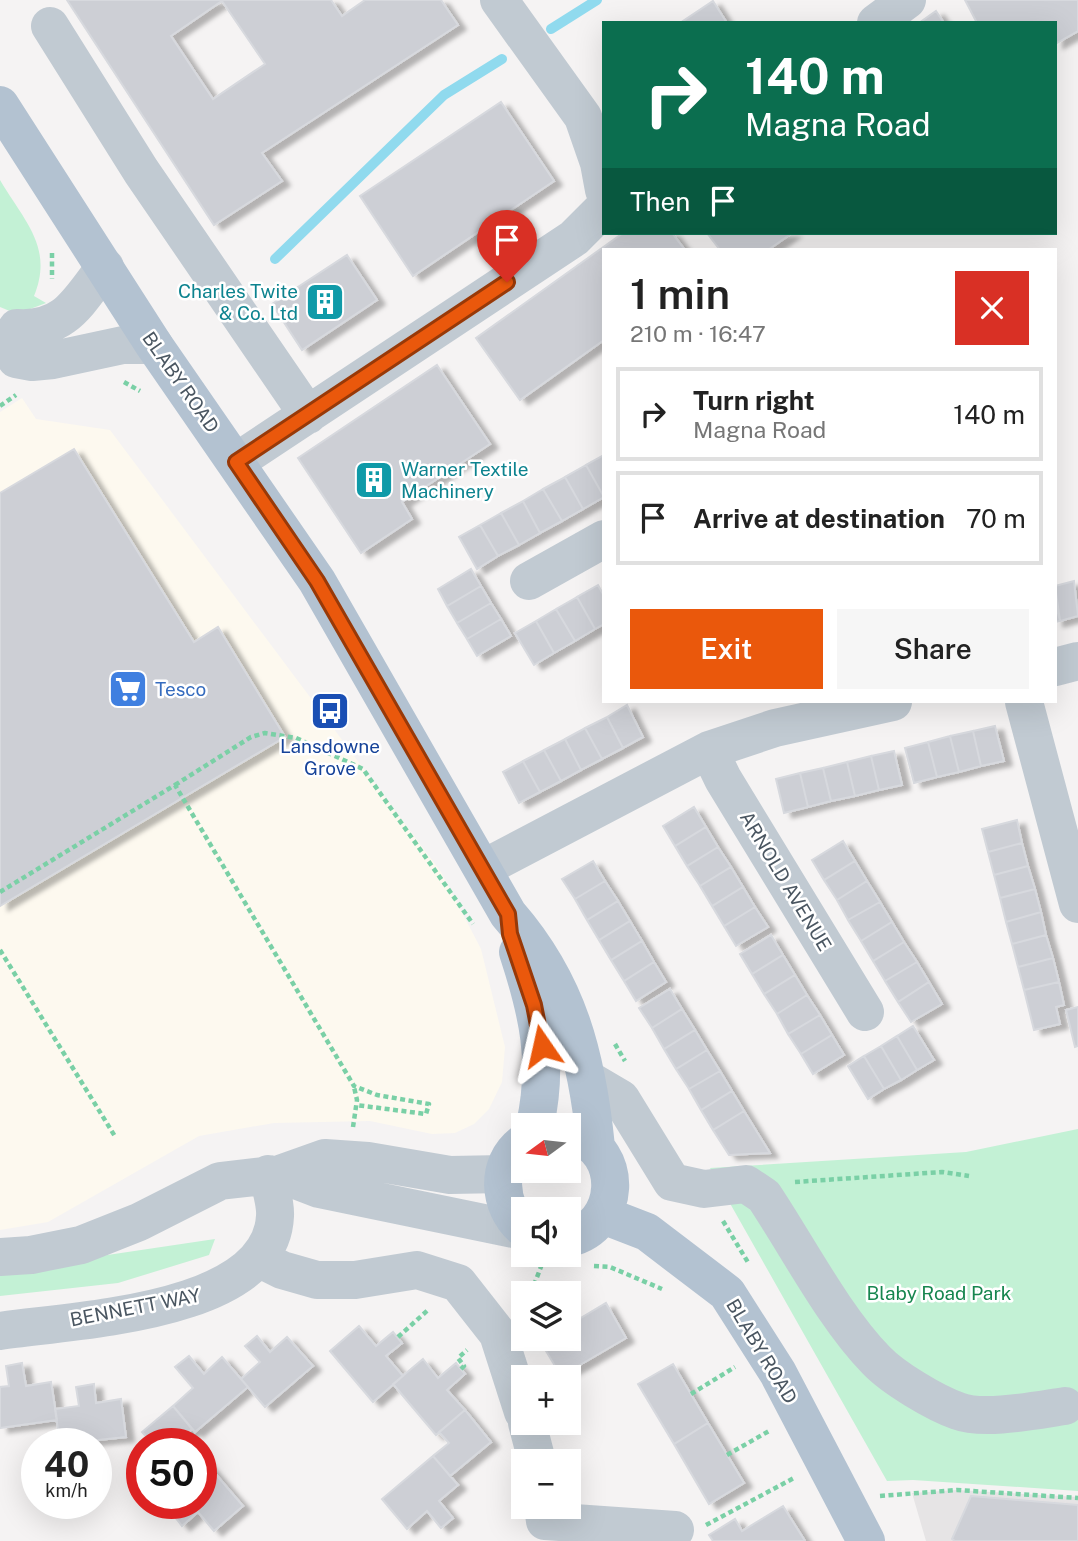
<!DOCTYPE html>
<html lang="en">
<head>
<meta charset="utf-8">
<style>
  :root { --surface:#fff; --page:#f6f6f6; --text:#222; --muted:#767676; --line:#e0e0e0; --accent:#ea580c }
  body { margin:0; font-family:"Public Sans",sans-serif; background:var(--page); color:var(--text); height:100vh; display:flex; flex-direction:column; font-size:26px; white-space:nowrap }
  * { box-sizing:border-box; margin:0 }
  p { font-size:23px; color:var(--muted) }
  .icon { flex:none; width:38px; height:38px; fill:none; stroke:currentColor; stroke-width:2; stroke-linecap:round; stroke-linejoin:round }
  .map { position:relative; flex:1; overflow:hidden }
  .drawer { position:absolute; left:602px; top:248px; width:455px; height:455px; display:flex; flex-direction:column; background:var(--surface); border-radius:0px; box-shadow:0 7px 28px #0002 }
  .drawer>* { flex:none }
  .hud { position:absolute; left:602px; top:21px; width:455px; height:214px; border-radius:0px; box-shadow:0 7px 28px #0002; background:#0b6e4f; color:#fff; overflow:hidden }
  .needle { width:46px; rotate:255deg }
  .fabs { position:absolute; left:511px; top:1113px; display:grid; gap:14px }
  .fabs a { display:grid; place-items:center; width:70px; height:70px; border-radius:0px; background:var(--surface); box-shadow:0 7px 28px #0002; font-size:35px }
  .speed { position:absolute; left:21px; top:1428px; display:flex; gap:14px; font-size:35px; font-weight:700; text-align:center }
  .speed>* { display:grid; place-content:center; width:91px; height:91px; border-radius:50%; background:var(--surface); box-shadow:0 7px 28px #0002; line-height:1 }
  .speed small { font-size:18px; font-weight:400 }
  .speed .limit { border:10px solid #d22; background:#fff; color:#111 }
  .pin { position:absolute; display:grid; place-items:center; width:60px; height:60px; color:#fff; margin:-72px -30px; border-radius:50% 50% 50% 0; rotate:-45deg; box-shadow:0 0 7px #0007 }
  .pin .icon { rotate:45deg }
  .me { position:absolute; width:77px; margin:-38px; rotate:349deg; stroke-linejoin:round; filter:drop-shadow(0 0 5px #0008) }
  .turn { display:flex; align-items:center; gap:24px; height:147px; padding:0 28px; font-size:32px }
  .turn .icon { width:91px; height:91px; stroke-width:2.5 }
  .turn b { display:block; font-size:49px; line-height:60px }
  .then { display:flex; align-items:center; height:66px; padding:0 28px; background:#0003; gap:14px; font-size:26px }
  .round { display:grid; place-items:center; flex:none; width:74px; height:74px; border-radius:0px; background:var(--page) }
  .summary { display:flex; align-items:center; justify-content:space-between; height:119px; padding:0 28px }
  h1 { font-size:42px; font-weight:600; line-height:52px }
  .action { display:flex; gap:14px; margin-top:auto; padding:14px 28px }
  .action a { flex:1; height:80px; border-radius:0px; background:var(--accent); color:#fff; font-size:28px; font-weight:600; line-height:80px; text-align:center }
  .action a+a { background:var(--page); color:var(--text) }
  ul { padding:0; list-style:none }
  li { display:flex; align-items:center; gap:21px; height:94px; margin:0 14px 10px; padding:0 14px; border:4px solid var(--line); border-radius:0px }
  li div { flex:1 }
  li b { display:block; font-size:26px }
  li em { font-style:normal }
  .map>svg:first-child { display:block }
</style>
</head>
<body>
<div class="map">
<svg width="1078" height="1541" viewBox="0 0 1078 1541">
  <defs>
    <filter id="shadow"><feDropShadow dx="8" dy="4.5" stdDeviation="2" flood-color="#0004"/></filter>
  </defs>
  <rect width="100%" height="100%" fill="#f5f3f3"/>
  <path fill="#fdf9ef" d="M 22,398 L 36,419 L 110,430 L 441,872 L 481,949 L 505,1047 L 502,1082 L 489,1109 L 474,1124 L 455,1133 L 432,1134 L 370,1121 L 274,1123 L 199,1136 L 48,1222 L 0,1230 L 0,412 Z"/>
  <path fill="#e6e4e5" d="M 957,1490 L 1078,1497 L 1078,1541 L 926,1541 L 912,1493 Z"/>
  <path fill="#c3f1d5" d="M 0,180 C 24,221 54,247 34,296 L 46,303 L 17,314 L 0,307 Z
    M 1078,1129 L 1078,1491 L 913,1480 L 887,1481 L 710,1168 L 966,1152 Z
    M 215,1239 L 209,1255 L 118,1283 L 0,1296 L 0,1271 Z"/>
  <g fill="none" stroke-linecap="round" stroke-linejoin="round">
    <path stroke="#90daee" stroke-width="10" d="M 551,29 L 597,0
      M 275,259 L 444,95 L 502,59"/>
  </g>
  <path fill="#cdcfd5" stroke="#d7d9de" stroke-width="2" fill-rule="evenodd" filter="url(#shadow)" d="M 67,0 L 331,0 L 342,16 L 365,0 L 441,0 L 458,25 L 262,153 L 282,181 L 214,225 ZM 222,1 L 265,64 L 213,99 L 171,36 Z
    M 965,0 L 1078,0 L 1078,31 L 1055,44 L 1055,23 L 977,23 Z
    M 713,1 L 727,23 L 680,23 Z
    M 936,11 L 944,23 L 919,23 Z
    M 501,102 L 554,181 L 413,276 L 360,196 Z
    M 623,233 L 672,233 L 685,250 L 604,250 L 604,340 L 520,400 L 476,338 Z
    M 707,233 L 792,233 L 768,250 L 720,250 Z
    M 347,255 L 377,300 L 302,350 L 272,304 Z
    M 437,365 L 490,444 L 402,502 L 412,519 L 361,553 L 298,458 Z
    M 74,449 L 194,642 L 218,627 L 285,737 L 0,906 L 0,493 Z
    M 604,455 L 604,497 L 586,465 Z
    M 586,465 L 604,497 L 583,509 L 565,477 Z
    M 565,477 L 583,509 L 562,521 L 543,489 Z
    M 543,489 L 562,521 L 540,533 L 523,501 Z
    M 523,501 L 540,533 L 519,545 L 501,513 Z
    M 501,513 L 519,545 L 498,556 L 480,525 Z
    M 480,525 L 498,556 L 477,569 L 459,537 Z
    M 471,569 L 481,586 L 447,606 L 438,589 Z
    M 1074,581 L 1078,616 L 1060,621 L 1055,586 Z
    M 598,585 L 604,596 L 604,624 L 595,629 L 577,597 Z
    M 481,586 L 491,603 L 457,623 L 447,606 Z
    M 577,597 L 595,629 L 575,641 L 556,609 Z
    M 1055,602 L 1060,621 L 1055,622 Z
    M 491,603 L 501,619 L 467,639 L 457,623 Z
    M 556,609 L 575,641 L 554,653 L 536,621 Z
    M 501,619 L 511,636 L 477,656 L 467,639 Z
    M 536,621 L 554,653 L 534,665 L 515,633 Z
    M 627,705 L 643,737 L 623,748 L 607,717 Z
    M 607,717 L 623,748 L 602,759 L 585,728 Z
    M 995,726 L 1004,761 L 981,766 L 973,731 Z
    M 585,728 L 602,759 L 581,770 L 565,739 Z
    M 973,731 L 981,766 L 959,772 L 950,736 Z
    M 950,736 L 959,772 L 937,777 L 928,742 Z
    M 565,739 L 581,770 L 561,781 L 544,750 Z
    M 928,742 L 937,777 L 914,783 L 905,748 Z
    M 544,750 L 561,781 L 540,792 L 523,761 Z
    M 894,751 L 902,785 L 879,790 L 871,756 Z
    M 871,756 L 879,790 L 855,796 L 847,762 Z
    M 523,761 L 540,792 L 519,803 L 503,772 Z
    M 847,762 L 855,796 L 831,801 L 823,768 Z
    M 823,768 L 831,801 L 808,807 L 800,773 Z
    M 800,773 L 808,807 L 784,813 L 776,779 Z
    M 694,807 L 706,827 L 675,846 L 663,826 Z
    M 1017,820 L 1022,843 L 988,852 L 982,829 Z
    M 706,827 L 718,847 L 687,866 L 675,846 Z
    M 843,841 L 855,861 L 824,880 L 812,860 Z
    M 1022,843 L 1028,866 L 994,875 L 988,852 Z
    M 718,847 L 731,867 L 700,886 L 687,866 Z
    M 593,861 L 605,881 L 575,899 L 562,879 Z
    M 855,861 L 867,881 L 837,900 L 824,880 Z
    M 1028,866 L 1035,889 L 1000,898 L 994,875 Z
    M 731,867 L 743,887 L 712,906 L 700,886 Z
    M 605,881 L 618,901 L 587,920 L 575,899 Z
    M 867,881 L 880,902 L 848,920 L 837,900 Z
    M 743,887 L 755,907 L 724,926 L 712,906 Z
    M 1035,889 L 1041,912 L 1006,922 L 1000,898 Z
    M 618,901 L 630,921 L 599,940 L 587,920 Z
    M 880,902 L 892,922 L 861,941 L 848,920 Z
    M 755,907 L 768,927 L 736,946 L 724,926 Z
    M 1041,912 L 1046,935 L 1012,944 L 1006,922 Z
    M 630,921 L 642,941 L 611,960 L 599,940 Z
    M 892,922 L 904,942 L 873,961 L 861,941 Z
    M 771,935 L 783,955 L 752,974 L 740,954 Z
    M 1046,935 L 1053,958 L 1018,967 L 1012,944 Z
    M 642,941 L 654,962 L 624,981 L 611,960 Z
    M 904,942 L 917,962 L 885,981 L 873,961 Z
    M 783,955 L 795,975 L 764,994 L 752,974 Z
    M 1053,958 L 1059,982 L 1024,990 L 1018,967 Z
    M 654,962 L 666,982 L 636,1001 L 624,981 Z
    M 917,962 L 929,982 L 898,1002 L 885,981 Z
    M 795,975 L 807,995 L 777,1014 L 764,994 Z
    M 929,982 L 942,1004 L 911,1022 L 898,1002 Z
    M 1059,982 L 1064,1005 L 1056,1007 L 1060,1024 L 1034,1030 L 1024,990 Z
    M 670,989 L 682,1009 L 652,1028 L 639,1008 Z
    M 807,995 L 820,1015 L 788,1034 L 777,1014 Z
    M 1078,1007 L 1078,1046 L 1075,1047 L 1066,1010 Z
    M 682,1009 L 695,1030 L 664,1049 L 652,1028 Z
    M 820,1015 L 832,1035 L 801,1054 L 788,1034 Z
    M 913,1026 L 934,1060 L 917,1070 L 897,1036 Z
    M 695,1030 L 707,1050 L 676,1069 L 664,1049 Z
    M 832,1035 L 844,1055 L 813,1074 L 801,1054 Z
    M 897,1036 L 917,1070 L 901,1080 L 881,1046 Z
    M 881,1046 L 901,1080 L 884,1089 L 864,1056 Z
    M 707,1050 L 720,1071 L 689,1089 L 676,1069 Z
    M 864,1056 L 884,1089 L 868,1099 L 848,1066 Z
    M 720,1071 L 732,1091 L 701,1110 L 689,1089 Z
    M 732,1091 L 744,1111 L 713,1130 L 701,1110 Z
    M 744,1111 L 770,1153 L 729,1155 L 713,1130 Z
    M 606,1303 L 626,1338 L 561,1376 L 540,1341 L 569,1339 L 569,1325 Z
    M 359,1326 L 376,1346 L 393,1332 L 402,1343 L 386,1356 L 403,1376 L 373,1402 L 330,1351 Z
    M 257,1336 L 270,1352 L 287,1337 L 313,1366 L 265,1407 L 241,1379 L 260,1362 L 245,1346 Z
    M 189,1356 L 204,1374 L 222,1357 L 248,1387 L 195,1432 L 173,1406 L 193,1388 L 175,1367 Z
    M 423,1359 L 438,1378 L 456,1363 L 465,1374 L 447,1390 L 465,1410 L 436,1435 L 393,1384 Z
    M 22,1363 L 26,1386 L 51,1382 L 57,1420 L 0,1428 L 0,1387 L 9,1386 L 6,1366 Z
    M 673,1364 L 708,1423 L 674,1444 L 638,1384 Z
    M 94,1384 L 96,1403 L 121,1399 L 126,1437 L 60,1444 L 55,1409 L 79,1406 L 76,1387 Z
    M 173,1406 L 192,1429 L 184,1437 L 190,1444 L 153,1444 L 142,1432 Z
    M 465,1410 L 491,1442 L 450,1476 L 433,1456 L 449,1443 L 439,1432 Z
    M 708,1423 L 744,1483 L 709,1504 L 674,1444 Z
    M 433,1456 L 458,1485 L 439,1501 L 453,1518 L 441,1528 L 427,1511 L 407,1529 L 382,1499 Z
    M 201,1457 L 243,1506 L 214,1531 L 198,1512 L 182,1526 L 172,1513 L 183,1503 L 201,1503 Z
    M 971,1496 L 1078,1505 L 1078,1541 L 955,1541 L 952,1539 Z
    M 783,1506 L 805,1541 L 713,1541 L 709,1535 L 735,1519 L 742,1531 Z"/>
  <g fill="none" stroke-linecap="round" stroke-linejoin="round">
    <path stroke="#7ad0a6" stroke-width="4.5" stroke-dasharray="5 3.5" stroke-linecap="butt" d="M 52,253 L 52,279
      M 124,382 L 140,391
      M 0,406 L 16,395
      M 175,785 L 251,737 L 265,733 L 296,738 L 363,769 L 473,924
      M 0,892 L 175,785 L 354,1086 L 377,1095 L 429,1104 L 426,1114 L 356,1105
      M 0,950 L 116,1138
      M 615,1044 L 625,1061
      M 353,1127 L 357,1100 L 354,1087
      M 795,1182 L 942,1172 L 969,1176
      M 723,1221 L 749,1264
      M 594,1266 L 610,1267 L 662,1289
      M 531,1293 L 542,1264
      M 569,1319 L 572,1323
      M 398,1337 L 428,1310
      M 461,1369 L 464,1366 L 458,1358 L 467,1350
      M 691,1394 L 735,1367
      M 727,1455 L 769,1431
      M 880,1496 L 957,1490 L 1078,1498
      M 706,1525 L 794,1478"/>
    <path stroke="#c1cad2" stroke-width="38" d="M 499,0 L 583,117 L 599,163 L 604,190
      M 876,23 L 907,0
      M 50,26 L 141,171 L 308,415
      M 0,338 L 7,343 L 16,359 L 32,362 L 53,360 L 123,345 L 154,345
      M 7,343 L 17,328 C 65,331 78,302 105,267
      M 236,462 L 574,238 L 604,208
      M 529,581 L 604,539
      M 1055,667 L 1078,661
      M 1024,702 L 1078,904
      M 709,750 L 723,779 L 865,1012
      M 484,868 L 709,750 L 775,728 L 893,702
      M 587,1079 L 621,1099 L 672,1182 L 704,1189 L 746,1184 L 764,1196 C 798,1247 834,1317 876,1360 C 893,1378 935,1403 958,1411 C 984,1421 1037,1410 1065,1406
      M 280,1174 L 319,1189 L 523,1231
      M 0,1257 L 31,1255 L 81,1245 L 139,1222 L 220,1181 L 280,1174 L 325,1158 L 368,1161 L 450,1175 L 504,1174
      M 258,1258 L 282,1270 L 317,1280 L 355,1280 L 417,1270 L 458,1283 L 498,1334 L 523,1412
      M 0,1331 C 72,1320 271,1314 275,1216 C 276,1203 270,1187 268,1174
      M 527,1423 L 537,1461
      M 543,1507 L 545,1521 L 675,1530"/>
    <path stroke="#b3c2d1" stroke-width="38" d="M 0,105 L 154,345 L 317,581 L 508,914 C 569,984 587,1057 596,1147
      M 518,952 C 538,1013 549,1062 535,1125
      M 523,1143 C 495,1164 498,1206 523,1228
      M 603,1215 L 647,1232 L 727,1293 L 778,1373 L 866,1541
      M 569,1238 C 621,1226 625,1151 574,1135"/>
  </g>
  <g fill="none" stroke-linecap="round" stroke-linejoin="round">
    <g stroke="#983908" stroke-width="18">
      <path id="route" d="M 507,282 L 236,462 L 317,581 L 508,914 L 510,934 L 534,1005 L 542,1046"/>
    </g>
    <use href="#route" stroke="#ea580c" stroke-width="12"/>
  </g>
  <defs>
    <g id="building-square" transform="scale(2.0125)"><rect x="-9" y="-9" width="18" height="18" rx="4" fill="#0f9aa8" stroke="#fff"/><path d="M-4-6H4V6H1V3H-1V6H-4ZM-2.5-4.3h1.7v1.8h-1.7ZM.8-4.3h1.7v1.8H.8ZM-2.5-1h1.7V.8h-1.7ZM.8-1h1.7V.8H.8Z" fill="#fff"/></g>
    <g id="supermarket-square" transform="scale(2.0125)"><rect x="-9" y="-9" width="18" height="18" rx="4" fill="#3f7fe0" stroke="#fff"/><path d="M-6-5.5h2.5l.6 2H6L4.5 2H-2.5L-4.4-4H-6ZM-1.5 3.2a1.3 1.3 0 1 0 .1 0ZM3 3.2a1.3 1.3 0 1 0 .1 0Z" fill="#fff"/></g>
    <g id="bus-square" transform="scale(2.0125)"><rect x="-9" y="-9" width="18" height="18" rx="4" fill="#1a4fb4" stroke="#fff"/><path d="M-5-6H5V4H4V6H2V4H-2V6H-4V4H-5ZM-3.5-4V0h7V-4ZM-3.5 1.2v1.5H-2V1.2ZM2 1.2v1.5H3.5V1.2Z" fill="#fff"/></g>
  </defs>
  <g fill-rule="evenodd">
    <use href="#building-square" x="325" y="302"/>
    <use href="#building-square" x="374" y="480"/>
    <use href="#supermarket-square" x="128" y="689"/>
    <use href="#bus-square" x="330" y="711"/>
  </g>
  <g text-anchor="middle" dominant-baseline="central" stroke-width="5" stroke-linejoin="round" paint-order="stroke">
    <g font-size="19" fill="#0d838f" stroke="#fff" text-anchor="end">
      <text x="298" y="291">Charles Twite<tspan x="298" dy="22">&amp; Co. Ltd</tspan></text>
      <text x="401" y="469" text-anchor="start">Warner Textile<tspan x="401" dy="22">Machinery</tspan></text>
    </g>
    <g font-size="19" fill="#4a5661" stroke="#fff">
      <text transform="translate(181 382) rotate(55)">BLABY ROAD</text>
      <text transform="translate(786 881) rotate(59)">ARNOLD AVENUE</text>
      <text transform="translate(135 1307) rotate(-11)">BENNETT WAY</text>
      <text transform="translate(762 1351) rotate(59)">BLABY ROAD</text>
    </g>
    <g font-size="19" fill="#366cbe" stroke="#fff" text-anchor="start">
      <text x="155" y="689">Tesco</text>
    </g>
    <g font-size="19" fill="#164399" stroke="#fff">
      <text x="330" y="746">Lansdowne<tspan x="330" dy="22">Grove</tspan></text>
    </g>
    <g font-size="19" fill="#17864f" stroke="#fff">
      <text x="939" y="1293">Blaby Road Park</text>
    </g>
  </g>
</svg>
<div class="fabs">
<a><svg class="needle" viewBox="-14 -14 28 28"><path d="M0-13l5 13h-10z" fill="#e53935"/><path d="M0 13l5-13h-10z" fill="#767676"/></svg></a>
<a><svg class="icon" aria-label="sound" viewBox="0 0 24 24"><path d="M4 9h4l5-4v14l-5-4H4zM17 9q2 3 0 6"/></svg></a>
<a><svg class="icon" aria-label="layers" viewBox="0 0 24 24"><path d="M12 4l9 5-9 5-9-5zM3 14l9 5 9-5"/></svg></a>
<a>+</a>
<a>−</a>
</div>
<div class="speed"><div>40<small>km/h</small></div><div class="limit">50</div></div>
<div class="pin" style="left:507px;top:282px;background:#d93025"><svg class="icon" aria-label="arrive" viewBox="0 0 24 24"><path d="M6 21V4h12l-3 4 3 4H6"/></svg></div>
<svg class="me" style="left:542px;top:1046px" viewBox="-20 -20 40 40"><path d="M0-17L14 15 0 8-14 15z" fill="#ea580c" stroke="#fff" stroke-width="4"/></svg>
<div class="hud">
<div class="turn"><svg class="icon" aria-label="right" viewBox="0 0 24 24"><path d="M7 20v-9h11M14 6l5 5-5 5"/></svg><div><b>140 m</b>Magna Road</div></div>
<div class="then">Then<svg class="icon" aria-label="arrive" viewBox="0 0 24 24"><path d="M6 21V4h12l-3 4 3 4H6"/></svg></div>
</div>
<section class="drawer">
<div class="summary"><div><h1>1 min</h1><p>210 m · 16:47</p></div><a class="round" style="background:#d93025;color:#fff"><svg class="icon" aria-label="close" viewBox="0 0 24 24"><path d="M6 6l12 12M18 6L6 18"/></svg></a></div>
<ul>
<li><svg class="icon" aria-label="right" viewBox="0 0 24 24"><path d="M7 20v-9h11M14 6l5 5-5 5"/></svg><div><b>Turn right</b><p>Magna Road</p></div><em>140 m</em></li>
<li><svg class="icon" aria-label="arrive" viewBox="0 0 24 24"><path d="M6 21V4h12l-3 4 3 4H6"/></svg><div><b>Arrive at destination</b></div><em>70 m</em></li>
</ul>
<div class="action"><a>Exit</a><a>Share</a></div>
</section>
</div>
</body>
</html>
